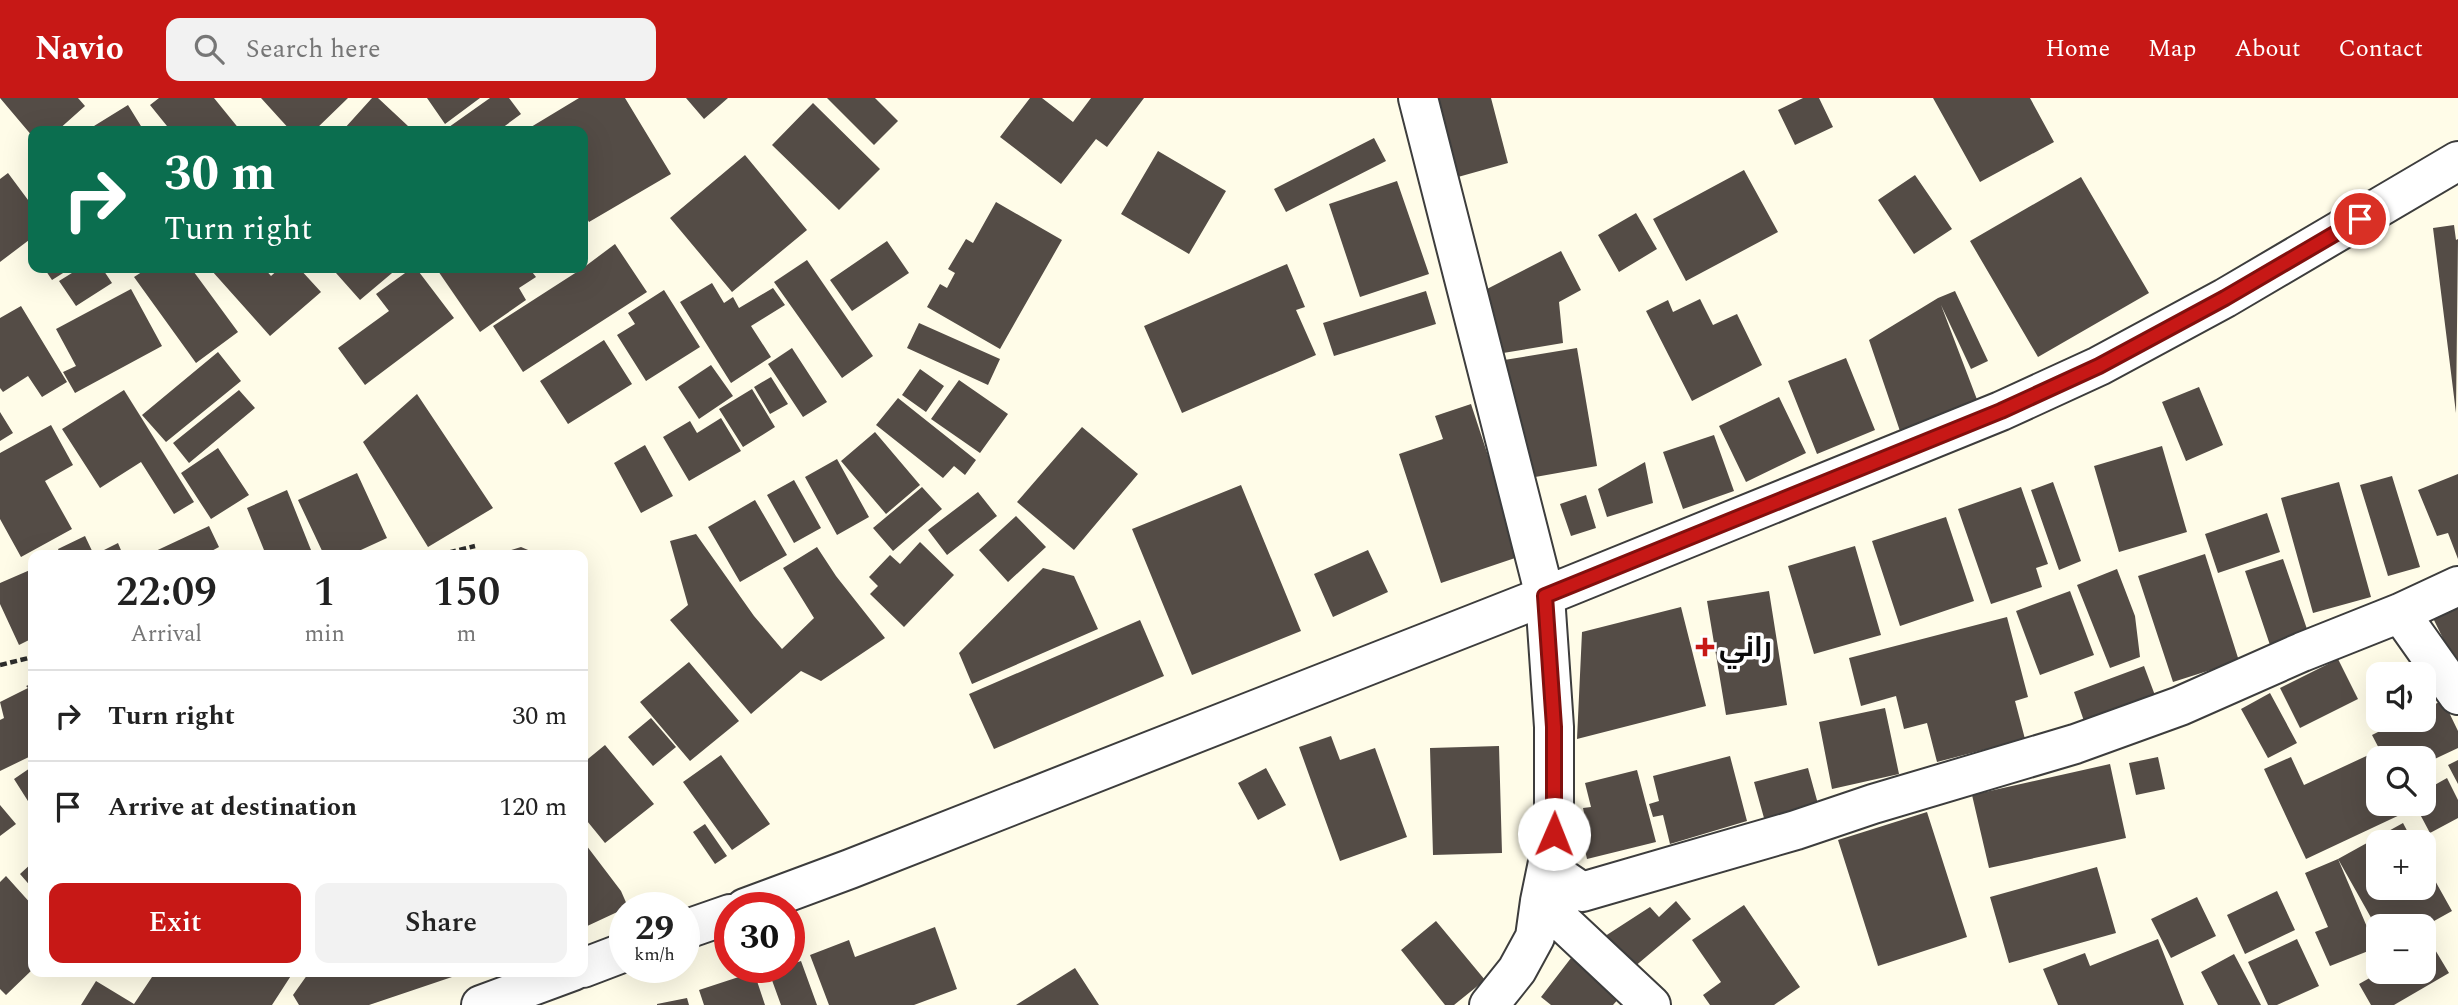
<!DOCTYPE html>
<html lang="en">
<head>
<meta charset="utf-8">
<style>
  :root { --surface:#fff; --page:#f2f2f2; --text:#222; --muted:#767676; --line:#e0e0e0; --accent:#c71816 }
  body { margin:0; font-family:Spectral,Cairo,serif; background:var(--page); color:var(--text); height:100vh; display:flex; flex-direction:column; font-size:26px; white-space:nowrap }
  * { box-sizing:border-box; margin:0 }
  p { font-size:23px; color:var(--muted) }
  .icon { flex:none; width:38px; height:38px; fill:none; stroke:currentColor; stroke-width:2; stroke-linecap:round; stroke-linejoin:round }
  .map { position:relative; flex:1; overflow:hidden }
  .panel { position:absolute; left:28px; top:452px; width:560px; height:427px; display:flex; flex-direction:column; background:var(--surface); border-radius:14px; box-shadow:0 7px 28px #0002 }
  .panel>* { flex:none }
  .guide { position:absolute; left:28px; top:28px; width:560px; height:147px; border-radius:14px; box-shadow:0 7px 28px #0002; background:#0b6e4f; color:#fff; overflow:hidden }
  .fabs { position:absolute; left:2366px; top:564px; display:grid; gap:14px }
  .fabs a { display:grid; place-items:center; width:70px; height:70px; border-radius:14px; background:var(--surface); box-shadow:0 7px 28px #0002; font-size:35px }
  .speed { position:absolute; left:609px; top:794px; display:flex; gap:14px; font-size:35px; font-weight:700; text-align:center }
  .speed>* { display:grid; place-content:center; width:91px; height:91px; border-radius:50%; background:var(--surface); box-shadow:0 7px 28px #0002; line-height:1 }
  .speed small { font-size:18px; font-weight:400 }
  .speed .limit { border:10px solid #d22; background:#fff; color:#111 }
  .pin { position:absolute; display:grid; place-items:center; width:60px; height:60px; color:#fff; margin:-30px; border:4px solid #fff; border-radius:50%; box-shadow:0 2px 7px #0007 }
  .me { position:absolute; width:77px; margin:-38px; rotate:1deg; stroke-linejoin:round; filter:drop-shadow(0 0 5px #0008) }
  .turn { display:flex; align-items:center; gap:24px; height:147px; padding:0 21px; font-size:32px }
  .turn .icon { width:91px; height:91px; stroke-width:2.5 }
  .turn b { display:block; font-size:49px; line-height:60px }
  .eta { display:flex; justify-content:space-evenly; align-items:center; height:119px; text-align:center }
  .eta b { font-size:42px; font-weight:600; line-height:49px }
  .button { display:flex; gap:14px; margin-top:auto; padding:14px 21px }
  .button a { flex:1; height:80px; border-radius:14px; background:var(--accent); color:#fff; font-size:28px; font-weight:600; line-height:80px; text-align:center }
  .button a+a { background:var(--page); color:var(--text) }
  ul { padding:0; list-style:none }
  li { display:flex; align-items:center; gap:21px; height:91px; padding:0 21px; border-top:2px solid var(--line) }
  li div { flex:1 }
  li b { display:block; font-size:26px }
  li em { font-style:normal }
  header { display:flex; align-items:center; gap:42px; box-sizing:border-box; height:98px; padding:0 35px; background:var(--accent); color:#fff }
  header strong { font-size:33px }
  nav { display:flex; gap:38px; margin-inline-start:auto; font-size:24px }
  .search { width:490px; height:63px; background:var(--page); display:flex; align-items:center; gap:18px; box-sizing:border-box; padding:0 24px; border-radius:14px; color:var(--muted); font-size:26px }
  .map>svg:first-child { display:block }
</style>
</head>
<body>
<header>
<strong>Navio</strong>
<div class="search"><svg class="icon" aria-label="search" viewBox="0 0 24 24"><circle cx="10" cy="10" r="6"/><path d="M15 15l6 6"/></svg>Search here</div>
<nav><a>Home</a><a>Map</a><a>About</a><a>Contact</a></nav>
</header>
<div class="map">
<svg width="2458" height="907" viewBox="0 0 2458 907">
  <rect width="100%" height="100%" fill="#fffce8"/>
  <path fill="#544c46" d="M 0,0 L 78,0 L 85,8 L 57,33 L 33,33 L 33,39 Z
    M 159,0 L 214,0 L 240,32 L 171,33 L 150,7 Z
    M 261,0 L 348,0 L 314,33 L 291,33 Z
    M 372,0 L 378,0 L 408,28 L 403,33 L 347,33 L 344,31 Z
    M 427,0 L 480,0 L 445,26 Z
    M 490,0 L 509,0 L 521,16 L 498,33 L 452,33 L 449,29 Z
    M 579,0 L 625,0 L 671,76 L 589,124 L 583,114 L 583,33 L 533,33 L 531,29 Z
    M 686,0 L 728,0 L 704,21 Z
    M 827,0 L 875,0 L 898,23 L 874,47 Z
    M 1030,0 L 1042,0 L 1073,24 L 1091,0 L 1144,0 L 1107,49 L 1096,41 L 1061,86 L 1000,39 Z
    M 1437,0 L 1491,0 L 1508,65 L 1458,79 Z
    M 1803,0 L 1819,0 L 1833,29 L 1795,47 L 1778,12 Z
    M 1933,0 L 2030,0 L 2054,44 L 1980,84 Z
    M 813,5 L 880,71 L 839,112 L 772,47 Z
    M 128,7 L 144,33 L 97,33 L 94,28 Z
    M 1374,40 L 1386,63 L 1286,114 L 1274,91 Z
    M 1158,53 L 1226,93 L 1189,156 L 1121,116 Z
    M 745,57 L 807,132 L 732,194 L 670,120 Z
    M 1744,72 L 1778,134 L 1686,183 L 1653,121 Z
    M 8,75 L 31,106 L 33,105 L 33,139 L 0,164 L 0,81 Z
    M 1915,77 L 1952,131 L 1914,156 L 1878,102 Z
    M 2081,79 L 2149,195 L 2038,259 L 1970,143 Z
    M 1397,83 L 1429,176 L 1360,199 L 1329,106 Z
    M 996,104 L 1062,142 L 1000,251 L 927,209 L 940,186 L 947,190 L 955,175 L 948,171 L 966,141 L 973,145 Z
    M 1636,115 L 1657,151 L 1619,174 L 1598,137 Z
    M 2454,127 L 2456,142 L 2458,141 L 2456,315 L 2433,130 Z
    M 887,143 L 909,175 L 852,213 L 830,182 Z
    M 615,146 L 647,194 L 523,274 L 493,228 L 583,170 Z
    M 1561,153 L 1581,192 L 1559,204 L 1563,245 L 1497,256 L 1485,192 Z
    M 807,162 L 873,258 L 842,280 L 774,184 Z
    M 1287,166 L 1305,209 L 1296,212 L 1316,257 L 1182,315 L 1144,228 Z
    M 44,170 L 71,170 L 52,182 Z
    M 80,170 L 102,170 L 112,185 L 76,208 L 59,183 Z
    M 148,170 L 191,170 L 238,234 L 196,265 L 134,179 Z
    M 216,170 L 264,170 L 271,178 L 280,170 L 299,170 L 321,194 L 270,238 L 212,173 Z
    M 343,170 L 398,170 L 360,202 L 336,175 Z
    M 412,170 L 416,170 L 454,220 L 365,287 L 338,250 L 389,213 L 376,196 Z
    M 436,170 L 529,170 L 536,179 L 519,190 L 526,202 L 480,234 Z
    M 712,185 L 724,205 L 733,199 L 739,210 L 773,190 L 785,207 L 751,228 L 771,259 L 731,285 L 680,204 Z
    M 131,191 L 162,248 L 75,295 L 63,274 L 76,268 L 56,231 Z
    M 664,192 L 700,249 L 646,283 L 617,237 L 635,226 L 628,215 Z
    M 1426,193 L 1436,226 L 1334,258 L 1323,225 Z
    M 1955,193 L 1988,263 L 1971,271 L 1941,207 L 1981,312 L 1901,336 L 1869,242 L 1938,200 Z
    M 1700,201 L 1713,227 L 1737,216 L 1762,267 L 1692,303 L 1646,213 L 1668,202 L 1673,214 Z
    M 21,208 L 67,284 L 42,299 L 28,278 L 3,294 L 0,290 L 0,220 Z
    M 919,225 L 1000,261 L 988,287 L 907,250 Z
    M 604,242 L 632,286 L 568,326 L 540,283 Z
    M 792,250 L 827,304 L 803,319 L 768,266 Z
    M 1577,250 L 1597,368 L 1518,382 L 1498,263 Z
    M 218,254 L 241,283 L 166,344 L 142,317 Z
    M 1846,260 L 1875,332 L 1817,356 L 1788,283 Z
    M 711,267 L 733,298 L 699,321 L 678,289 Z
    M 920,271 L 944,288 L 926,314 L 902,297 Z
    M 771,279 L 788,306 L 770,316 L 754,289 Z
    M 959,282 L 1008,316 L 980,355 L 931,321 Z
    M 2199,289 L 2223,347 L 2186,363 L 2162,304 Z
    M 752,291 L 775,329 L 743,349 L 719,311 Z
    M 124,292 L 194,404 L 174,416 L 141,364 L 100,390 L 62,331 Z
    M 239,292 L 255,310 L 189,365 L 173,345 Z
    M 417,296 L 493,410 L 428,449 L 363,344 Z
    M 1779,299 L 1806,355 L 1746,384 L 1719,328 Z
    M 898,300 L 976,362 L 965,377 L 954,368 L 943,380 L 876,327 Z
    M 1471,306 L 1521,458 L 1441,485 L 1399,356 L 1443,341 L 1435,318 Z
    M 0,314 L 13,335 L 0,343 Z
    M 721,320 L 741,353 L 689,383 L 663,339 L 690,323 L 697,335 Z
    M 51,327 L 73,367 L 45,383 L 72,431 L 21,459 L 0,421 L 0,355 Z
    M 1082,329 L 1138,376 L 1074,452 L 1017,404 Z
    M 875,334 L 920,387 L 886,416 L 841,363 Z
    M 1714,337 L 1734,393 L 1683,411 L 1663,354 Z
    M 645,347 L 673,398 L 641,415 L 614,365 Z
    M 2162,348 L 2187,434 L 2119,454 L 2094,368 Z
    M 218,350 L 249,397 L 211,421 L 181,375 Z
    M 837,361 L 869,419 L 837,437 L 805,379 Z
    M 1645,364 L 1653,405 L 1607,419 L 1598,391 Z
    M 357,375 L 387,440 L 350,457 L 324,457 L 298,402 Z
    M 2458,376 L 2458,461 L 2448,435 L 2437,438 L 2418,392 Z
    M 2392,378 L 2420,469 L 2388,478 L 2360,387 Z
    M 794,382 L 821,430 L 794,445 L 767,397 Z
    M 2053,384 L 2081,463 L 2059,472 L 2031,392 Z
    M 2339,384 L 2371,499 L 2313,515 L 2281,400 Z
    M 1241,387 L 1301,533 L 1192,577 L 1132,431 Z
    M 922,389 L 942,411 L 893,453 L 873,430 Z
    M 2021,389 L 2048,466 L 2036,470 L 2042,489 L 1991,506 L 1958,411 Z
    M 287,392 L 313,457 L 266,457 L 247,410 Z
    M 978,394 L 997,418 L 947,457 L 928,432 Z
    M 1586,397 L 1596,430 L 1571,438 L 1560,406 Z
    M 755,402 L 787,457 L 740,484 L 708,429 Z
    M 2267,415 L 2280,454 L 2218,475 L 2205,436 Z
    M 1016,418 L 1046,449 L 1008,484 L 979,452 Z
    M 1946,419 L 1974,503 L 1900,528 L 1872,443 Z
    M 209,428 L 219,449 L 204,457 L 147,457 Z
    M 696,436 L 754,518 L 782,551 L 814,520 L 783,470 L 817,449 L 836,478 L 885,540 L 821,583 L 801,573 L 751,616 L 670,522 L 688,507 L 670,443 Z
    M 85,438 L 94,457 L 118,445 L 123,457 L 60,457 L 58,451 Z
    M 920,444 L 954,477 L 904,529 L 870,496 L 878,488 L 869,479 L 890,457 L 900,466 Z
    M 1855,448 L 1881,537 L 1814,556 L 1788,468 Z
    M 521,449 L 540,457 L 498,457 L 498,456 Z
    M 1368,452 L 1388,494 L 1333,519 L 1314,476 Z
    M 2205,456 L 2239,563 L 2173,584 L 2138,478 Z
    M 2283,461 L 2308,534 L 2270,547 L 2245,473 Z
    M 1043,470 L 1074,478 L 1098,531 L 972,586 L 959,555 Z
    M 2117,471 L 2135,518 L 2140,559 L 2110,570 L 2077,487 Z
    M 30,472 L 33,479 L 33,540 L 19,547 L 0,506 L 0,485 Z
    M 1769,493 L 1787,607 L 1726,617 L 1707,503 Z
    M 2070,493 L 2094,557 L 2040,577 L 2016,513 Z
    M 2458,505 L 2458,571 L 2432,518 Z
    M 1681,509 L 1706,608 L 1577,641 L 1582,534 Z
    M 2007,519 L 2028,599 L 2015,603 L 2025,641 L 1937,664 L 1927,625 L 1904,631 L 1896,598 L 1861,608 L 1849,560 Z
    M 1140,522 L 1164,578 L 994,651 L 969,596 Z
    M 2338,561 L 2358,601 L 2300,630 L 2280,590 Z
    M 2420,563 L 2434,596 L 2424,600 L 2424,576 L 2399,576 L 2398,572 Z
    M 689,564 L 739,623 L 690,663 L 640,604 Z
    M 2144,568 L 2156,600 L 2085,626 L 2074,594 Z
    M 33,585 L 33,657 L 0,673 L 0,622 L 4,620 L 0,604 L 28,590 L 26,588 Z
    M 2270,595 L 2297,645 L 2268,660 L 2241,611 Z
    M 2443,602 L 2458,633 L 2458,650 L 2424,666 L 2424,660 L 2384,660 L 2372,637 L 2404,621 L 2424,621 L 2424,612 Z
    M 1885,610 L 1899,676 L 1832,691 L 1819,624 Z
    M 651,620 L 676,649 L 653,668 L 628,639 Z
    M 1331,638 L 1340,662 L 1375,650 L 1407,739 L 1340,763 L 1299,649 Z
    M 605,647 L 654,706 L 605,745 L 583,718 L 583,665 Z
    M 1499,648 L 1502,755 L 1433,757 L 1430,650 Z
    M 2375,654 L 2378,660 L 2378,705 L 2399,705 L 2404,715 L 2306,761 L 2264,671 L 2291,659 L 2304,687 Z
    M 721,657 L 770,726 L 732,752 L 683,684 Z
    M 1730,658 L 1747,723 L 1670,746 L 1663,717 L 1653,719 L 1649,706 L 1659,703 L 1653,678 Z
    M 2158,659 L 2165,691 L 2136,697 L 2129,665 Z
    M 2458,662 L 2458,686 L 2448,667 Z
    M 2110,666 L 2126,740 L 1989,770 L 1972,697 Z
    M 33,668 L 33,711 L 14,681 Z
    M 1266,670 L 1286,707 L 1258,722 L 1238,685 Z
    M 1808,670 L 1818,706 L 1764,720 L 1754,684 Z
    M 1637,672 L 1656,744 L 1587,761 L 1581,735 L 1588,734 L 1583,710 L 1591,709 L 1585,685 Z
    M 2447,680 L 2458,702 L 2458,720 L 2430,735 L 2414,705 L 2424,705 L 2424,693 Z
    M 0,707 L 16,726 L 0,738 Z
    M 1927,714 L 1967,839 L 1878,868 L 1838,742 Z
    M 2403,725 L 2413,744 L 2378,744 L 2378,789 L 2424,789 L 2424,763 L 2452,813 L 2425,828 L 2378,828 L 2378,832 L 2338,761 L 2376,850 L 2330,868 L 2315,834 L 2328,829 L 2305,775 L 2338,761 Z
    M 705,726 L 727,758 L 715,766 L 693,734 Z
    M 583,743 L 621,793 L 628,809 L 583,830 Z
    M 33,764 L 33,791 L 20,776 Z
    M 2097,769 L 2116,835 L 2009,865 L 1990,799 Z
    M 6,778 L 33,808 L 33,871 L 6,897 L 0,891 L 0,784 Z
    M 2277,793 L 2295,832 L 2245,856 L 2227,817 Z
    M 2197,799 L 2216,838 L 2171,860 L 2151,821 Z
    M 1676,803 L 1691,821 L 1627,875 L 1599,842 L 1650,809 L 1659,819 Z
    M 1744,807 L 1800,889 L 1774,907 L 1710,907 L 1703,897 L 1721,884 L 1692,842 Z
    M 1436,823 L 1485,882 L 1454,907 L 1445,907 L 1401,852 Z
    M 935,829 L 957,891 L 914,907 L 829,907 L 810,857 L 849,842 L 855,859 Z
    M 2158,841 L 2184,907 L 2058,907 L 2043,871 L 2085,855 L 2090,868 Z
    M 2297,841 L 2319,888 L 2277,907 L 2268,907 L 2248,864 Z
    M 2431,845 L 2449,875 L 2394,907 L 2371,907 L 2359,886 L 2382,873 L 2424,873 L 2424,849 Z
    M 2234,856 L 2261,907 L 2218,907 L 2201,874 Z
    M 1571,860 L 1621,898 L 1613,907 L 1551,907 L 1541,899 Z
    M 801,863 L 817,907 L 781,907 L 769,874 L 789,870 L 789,867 Z
    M 1075,870 L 1099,907 L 1016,907 Z
    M 156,873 L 163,878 L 166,873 L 294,873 L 272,907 L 81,907 L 96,883 L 134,906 Z
    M 310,873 L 448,873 L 452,879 L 369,907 L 299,907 L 293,897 Z
    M 754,874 L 765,907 L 704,907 L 699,892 Z
    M 687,900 L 689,907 L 657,907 L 657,906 Z"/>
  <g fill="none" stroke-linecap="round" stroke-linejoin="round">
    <g stroke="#3d3d3d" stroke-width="42">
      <path id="minor" d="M 1418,0 L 1545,498 L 1554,629 L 1554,735 L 1540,803 L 1535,839 L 1517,872 L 1489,907
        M 2400,515 L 2458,597
        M 1548,771 L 1582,794 L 1796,732 L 1873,706 L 2075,646 L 2180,608 L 2302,554 L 2400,515 L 2458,488
        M 1540,803 L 1651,907
        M 745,810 L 850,771 L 1545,498 L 2001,313 L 2099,268 L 2225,200 L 2458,63
        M 684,832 L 730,816
        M 583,870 L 625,854
        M 481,907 L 573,873"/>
    </g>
    <path stroke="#2c2c2c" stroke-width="4.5" stroke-dasharray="7 3.5" stroke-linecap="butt" d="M 439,457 L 475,448
      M 0,567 L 33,559"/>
    <use href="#minor" stroke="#fff" stroke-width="38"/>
  </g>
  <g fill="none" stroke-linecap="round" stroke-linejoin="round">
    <g stroke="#81100e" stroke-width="18">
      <path id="route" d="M 1554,736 L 1554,629 L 1545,498 L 2001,313 L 2099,268 L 2225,200 L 2360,121"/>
    </g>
    <use href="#route" stroke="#c71816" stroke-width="12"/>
  </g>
  <path fill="#c71816" stroke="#fff" stroke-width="2.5" d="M1701.5 538.5h7v7h7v7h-7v7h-7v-7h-7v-7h7z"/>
  <g text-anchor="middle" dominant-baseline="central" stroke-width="7" stroke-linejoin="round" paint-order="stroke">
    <g font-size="28" font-weight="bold" fill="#0a0a0a" stroke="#fff" text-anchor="start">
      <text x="1719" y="549">راني</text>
    </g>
  </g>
</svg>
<div class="fabs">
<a><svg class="icon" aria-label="sound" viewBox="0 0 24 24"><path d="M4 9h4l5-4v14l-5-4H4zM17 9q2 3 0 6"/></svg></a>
<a><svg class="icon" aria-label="search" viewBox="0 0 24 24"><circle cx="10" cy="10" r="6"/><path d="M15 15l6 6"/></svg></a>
<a>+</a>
<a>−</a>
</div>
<div class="speed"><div>29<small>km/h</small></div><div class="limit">30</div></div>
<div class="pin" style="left:2360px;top:121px;background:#d93025"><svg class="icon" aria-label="arrive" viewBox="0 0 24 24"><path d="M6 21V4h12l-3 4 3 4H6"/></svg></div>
<svg class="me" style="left:1554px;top:736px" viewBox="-20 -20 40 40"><circle r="19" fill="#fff"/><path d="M0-13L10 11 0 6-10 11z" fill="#c71816"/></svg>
<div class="guide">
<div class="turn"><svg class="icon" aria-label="right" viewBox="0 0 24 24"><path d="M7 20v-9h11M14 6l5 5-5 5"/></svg><div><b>30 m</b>Turn right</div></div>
</div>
<section class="panel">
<div class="eta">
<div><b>22:09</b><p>Arrival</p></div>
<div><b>1</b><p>min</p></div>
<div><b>150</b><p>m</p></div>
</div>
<ul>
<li><svg class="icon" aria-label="right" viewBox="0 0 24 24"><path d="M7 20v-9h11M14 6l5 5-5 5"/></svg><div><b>Turn right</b></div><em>30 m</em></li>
<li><svg class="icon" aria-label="arrive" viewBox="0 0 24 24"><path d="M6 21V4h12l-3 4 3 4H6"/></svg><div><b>Arrive at destination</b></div><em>120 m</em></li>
</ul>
<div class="button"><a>Exit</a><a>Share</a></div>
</section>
</div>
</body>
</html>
